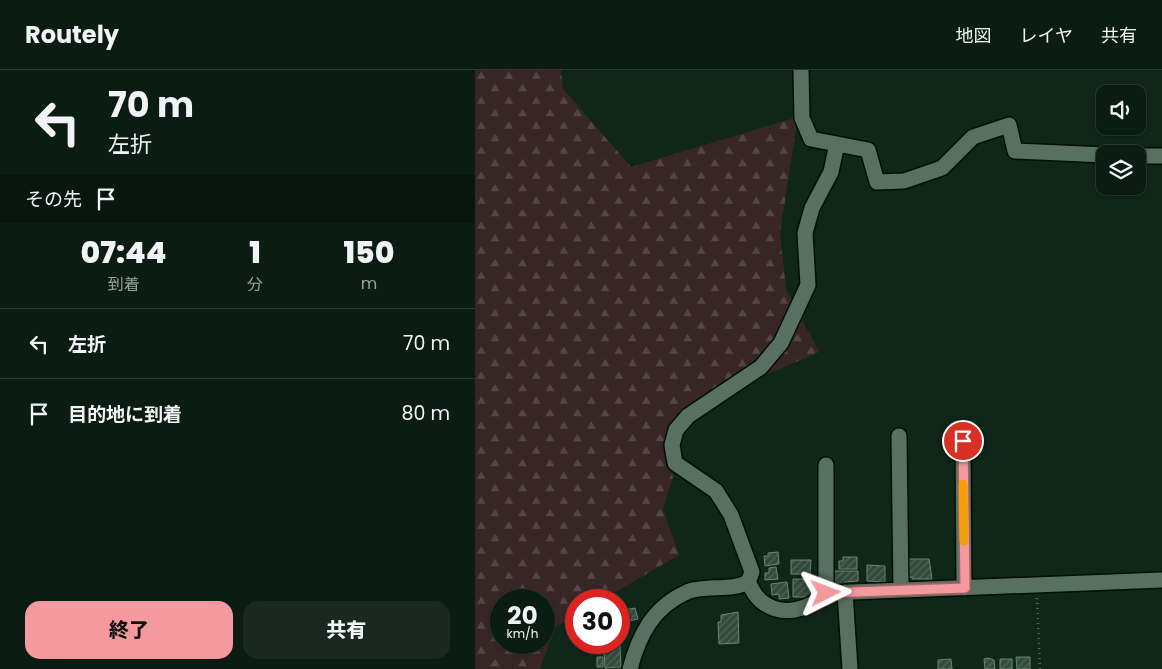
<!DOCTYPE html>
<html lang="ja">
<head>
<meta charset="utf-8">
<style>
  :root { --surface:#0b1c13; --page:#192921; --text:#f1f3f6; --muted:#9aa1a0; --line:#2b3a33; --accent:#f49a9f }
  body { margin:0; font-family:Poppins,"Noto Sans JP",sans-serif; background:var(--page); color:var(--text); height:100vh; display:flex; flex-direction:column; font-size:19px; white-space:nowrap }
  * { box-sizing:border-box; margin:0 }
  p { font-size:16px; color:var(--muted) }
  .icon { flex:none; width:28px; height:28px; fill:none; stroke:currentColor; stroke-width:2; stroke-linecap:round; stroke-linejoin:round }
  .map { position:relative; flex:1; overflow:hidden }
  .drawer { display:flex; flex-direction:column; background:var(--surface); width:475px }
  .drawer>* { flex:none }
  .guide { background:#0b1c13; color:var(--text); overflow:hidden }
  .fabs { position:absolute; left:621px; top:15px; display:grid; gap:10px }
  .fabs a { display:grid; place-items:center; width:50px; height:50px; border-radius:10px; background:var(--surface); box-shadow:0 1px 4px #0004,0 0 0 1px var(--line); font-size:25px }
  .speed { position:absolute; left:15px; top:519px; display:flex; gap:10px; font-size:25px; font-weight:700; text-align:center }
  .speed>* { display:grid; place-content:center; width:65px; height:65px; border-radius:50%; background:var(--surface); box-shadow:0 1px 4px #0004,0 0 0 1px var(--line); line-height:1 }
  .speed small { font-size:12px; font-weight:400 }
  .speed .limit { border:8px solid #d22; background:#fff; color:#111 }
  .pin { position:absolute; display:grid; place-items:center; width:42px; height:42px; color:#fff; margin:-21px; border:2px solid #fff; border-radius:50%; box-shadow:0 1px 5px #0007 }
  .me { position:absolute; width:55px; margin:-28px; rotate:87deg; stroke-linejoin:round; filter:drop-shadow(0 0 4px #0008) }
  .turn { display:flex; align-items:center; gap:18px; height:105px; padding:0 25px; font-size:22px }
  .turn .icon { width:65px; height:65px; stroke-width:2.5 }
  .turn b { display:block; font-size:35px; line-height:42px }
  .then { display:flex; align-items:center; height:48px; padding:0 25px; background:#0003; gap:10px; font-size:19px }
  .eta { display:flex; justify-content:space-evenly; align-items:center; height:85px; text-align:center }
  .eta b { font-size:30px; font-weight:800; line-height:35px }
  .primary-button { display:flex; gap:10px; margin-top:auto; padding:10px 25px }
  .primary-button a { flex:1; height:58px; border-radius:15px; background:var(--accent); color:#111; font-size:20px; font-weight:800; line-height:58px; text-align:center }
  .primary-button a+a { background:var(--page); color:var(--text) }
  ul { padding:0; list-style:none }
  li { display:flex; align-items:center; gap:15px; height:70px; padding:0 25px; border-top:1px solid var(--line) }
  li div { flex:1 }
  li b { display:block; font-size:19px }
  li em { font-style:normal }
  header { display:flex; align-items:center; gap:30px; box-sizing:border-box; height:70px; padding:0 25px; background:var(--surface); border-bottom:1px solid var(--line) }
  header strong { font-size:24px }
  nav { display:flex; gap:28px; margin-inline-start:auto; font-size:18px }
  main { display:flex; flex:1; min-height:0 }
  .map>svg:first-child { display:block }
</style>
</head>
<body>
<header>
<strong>Routely</strong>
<nav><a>地図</a><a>レイヤ</a><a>共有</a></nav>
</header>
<main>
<section class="drawer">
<div class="guide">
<div class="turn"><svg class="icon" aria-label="left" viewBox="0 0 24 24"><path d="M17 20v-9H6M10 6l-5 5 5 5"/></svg><div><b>70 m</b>左折</div></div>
<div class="then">その先<svg class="icon" aria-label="arrive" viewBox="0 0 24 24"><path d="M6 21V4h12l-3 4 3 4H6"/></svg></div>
</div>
<div class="eta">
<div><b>07:44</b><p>到着</p></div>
<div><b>1</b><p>分</p></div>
<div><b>150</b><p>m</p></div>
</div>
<ul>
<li><svg class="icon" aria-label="left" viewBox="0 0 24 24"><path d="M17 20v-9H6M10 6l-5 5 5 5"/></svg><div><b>左折</b></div><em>70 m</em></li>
<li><svg class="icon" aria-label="arrive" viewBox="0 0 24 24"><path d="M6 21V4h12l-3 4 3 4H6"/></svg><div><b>目的地に到着</b></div><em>80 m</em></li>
</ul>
<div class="primary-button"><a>終了</a><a>共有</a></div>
</section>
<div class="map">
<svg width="687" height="599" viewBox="0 0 687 599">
  <defs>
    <pattern id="forest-firs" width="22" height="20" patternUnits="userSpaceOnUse" patternTransform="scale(1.25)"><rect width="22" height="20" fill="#382627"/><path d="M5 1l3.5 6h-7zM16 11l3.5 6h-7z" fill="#544646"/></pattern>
    <pattern id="building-hatch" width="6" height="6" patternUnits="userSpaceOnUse" patternTransform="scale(1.25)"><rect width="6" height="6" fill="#334b3c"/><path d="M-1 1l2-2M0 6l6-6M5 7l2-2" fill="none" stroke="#506558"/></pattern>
  </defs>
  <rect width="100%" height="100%" fill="#0f2619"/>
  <path fill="url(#forest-firs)" fill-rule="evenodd" d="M 0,0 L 86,0 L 88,19 L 156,97 L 323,47 L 305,163 L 311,219 L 344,282 L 202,343 L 191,373 L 198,407 L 188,439 L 204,485 L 127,530 L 101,530 L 101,545 L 80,557 L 65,599 L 0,599 ZM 26,530 L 69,530 L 69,572 L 26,572 Z"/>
  <path fill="url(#building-hatch)" stroke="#6c8575" d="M 303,482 L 304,494 L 290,496 L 289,486 L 293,486 L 293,483 Z
    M 368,487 L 382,487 L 382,499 L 364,499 L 364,491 L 368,491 Z
    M 434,489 L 454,489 L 457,509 L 437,509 L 437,507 L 434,507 Z
    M 316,490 L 336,490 L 335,504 L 316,504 Z
    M 392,495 L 410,496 L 410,512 L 392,511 Z
    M 301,497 L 303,509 L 290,510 L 290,503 L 294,503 L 294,498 Z
    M 358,501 L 383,501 L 383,511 L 370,512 L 371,517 L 358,517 Z
    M 318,509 L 335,509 L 335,513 L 338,513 L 338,523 L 335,522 L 335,527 L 318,527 Z
    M 312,512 L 314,528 L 304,529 L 304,524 L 297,525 L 296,514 Z
    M 160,538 L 163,549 L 144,553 L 144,541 Z
    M 263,542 L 264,573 L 244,574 L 243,552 L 246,552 L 246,545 Z
    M 145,576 L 146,597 L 130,598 L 129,577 Z
    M 122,587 L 128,587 L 128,597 L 122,597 Z
    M 541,587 L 555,587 L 555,599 L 542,599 Z
    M 513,588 L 519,590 L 520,599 L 510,599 L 509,589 Z
    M 476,589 L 477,599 L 463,599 L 463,590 Z
    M 525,589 L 537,589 L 537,599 L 525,599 Z"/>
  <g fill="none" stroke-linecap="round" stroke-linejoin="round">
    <g stroke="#000f05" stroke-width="18">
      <path id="minor" d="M 326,0 L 327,48 L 336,69 L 393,80 L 402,112 L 429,111 L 467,98 L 498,67 L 534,55 L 540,81 L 630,85
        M 662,86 L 687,86
        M 424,366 L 426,520
        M 488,371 L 489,518
        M 351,395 L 351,523
        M 273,511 C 276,518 280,526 286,531 C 307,548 335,540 351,523 L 687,510
        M 370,522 L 375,599
        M 155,599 C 164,565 178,537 212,522 C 227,515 261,521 272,512 C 274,510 276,505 277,502 L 256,445 L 241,421 L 200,393 L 197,375 L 201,360 L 213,346 L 286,297 L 306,273 L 333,215 L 330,163 L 337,138 L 356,102 L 362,74"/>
    </g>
    <path stroke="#55695e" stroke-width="2.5" stroke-dasharray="1 4" stroke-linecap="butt" d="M 562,528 L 565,599"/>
    <use href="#minor" stroke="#577060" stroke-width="15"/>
  </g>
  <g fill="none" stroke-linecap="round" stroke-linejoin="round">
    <g stroke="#9f6467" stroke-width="12">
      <path id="route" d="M 351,523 L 490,518 L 488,371"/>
    </g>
    <use href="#route" stroke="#f49a9f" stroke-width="9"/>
    <path stroke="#f59e0b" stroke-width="9" d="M 488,414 L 489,471"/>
  </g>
</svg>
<div class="fabs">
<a><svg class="icon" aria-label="sound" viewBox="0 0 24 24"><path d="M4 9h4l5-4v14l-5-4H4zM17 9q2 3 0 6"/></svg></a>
<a><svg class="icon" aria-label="layers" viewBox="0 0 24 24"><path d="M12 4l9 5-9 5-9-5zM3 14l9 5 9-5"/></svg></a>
</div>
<div class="speed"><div>20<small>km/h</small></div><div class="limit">30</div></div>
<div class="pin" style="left:488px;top:371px;background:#d93025"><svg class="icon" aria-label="arrive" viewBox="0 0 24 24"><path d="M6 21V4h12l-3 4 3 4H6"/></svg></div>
<svg class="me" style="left:351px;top:523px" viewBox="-20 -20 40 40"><path d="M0-17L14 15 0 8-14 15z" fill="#f49a9f" stroke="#fff" stroke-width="4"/></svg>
</div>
</main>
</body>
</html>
